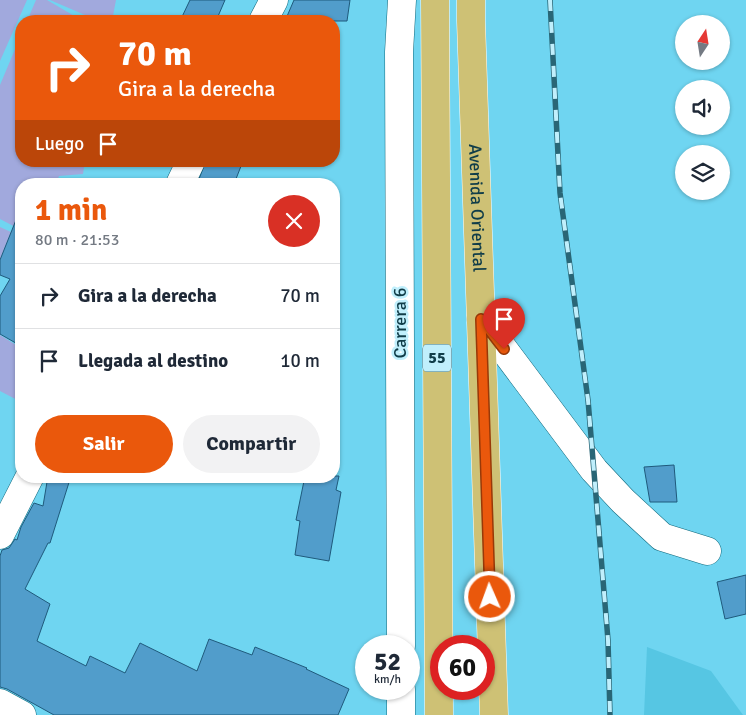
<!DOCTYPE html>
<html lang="es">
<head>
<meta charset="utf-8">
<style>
  :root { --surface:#fff; --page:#f2f2f3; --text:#1f2937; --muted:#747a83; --line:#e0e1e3; --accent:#ea580c }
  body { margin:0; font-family:Signika,sans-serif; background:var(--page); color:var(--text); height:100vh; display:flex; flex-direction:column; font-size:19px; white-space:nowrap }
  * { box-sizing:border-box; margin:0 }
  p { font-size:16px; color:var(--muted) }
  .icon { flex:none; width:28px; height:28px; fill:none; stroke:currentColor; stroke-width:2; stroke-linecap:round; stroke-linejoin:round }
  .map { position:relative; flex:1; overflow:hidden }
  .sheet { position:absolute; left:15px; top:178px; width:325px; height:305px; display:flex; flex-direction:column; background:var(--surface); border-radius:20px; box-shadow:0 1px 4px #0004 }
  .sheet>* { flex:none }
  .guide { position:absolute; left:15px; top:15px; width:325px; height:152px; border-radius:20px; box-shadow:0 1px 4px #0004; background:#ea580c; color:#fff; overflow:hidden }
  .needle { width:32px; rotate:12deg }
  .controls { position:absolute; left:675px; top:15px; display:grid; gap:10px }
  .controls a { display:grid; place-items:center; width:55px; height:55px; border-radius:50%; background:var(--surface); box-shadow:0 1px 4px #0004; font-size:25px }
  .speed { position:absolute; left:355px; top:635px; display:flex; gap:10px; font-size:25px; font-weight:700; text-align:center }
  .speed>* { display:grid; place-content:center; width:65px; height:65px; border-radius:50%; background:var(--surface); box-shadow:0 1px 4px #0004; line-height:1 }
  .speed small { font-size:12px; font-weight:400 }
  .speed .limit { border:8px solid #d22; background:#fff; color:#111 }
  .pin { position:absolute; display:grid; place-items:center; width:42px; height:42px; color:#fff; margin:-51px -21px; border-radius:50% 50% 50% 0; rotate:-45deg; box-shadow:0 0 5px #0007 }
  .pin .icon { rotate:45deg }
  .me { position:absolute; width:55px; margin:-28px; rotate:358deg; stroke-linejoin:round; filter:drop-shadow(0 0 4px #0008) }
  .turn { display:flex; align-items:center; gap:18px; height:105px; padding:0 20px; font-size:22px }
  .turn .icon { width:65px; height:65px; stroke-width:2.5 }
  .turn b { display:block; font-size:35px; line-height:42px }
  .then { display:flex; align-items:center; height:48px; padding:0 20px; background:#0003; gap:10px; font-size:19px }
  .round { display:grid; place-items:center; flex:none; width:52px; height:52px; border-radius:26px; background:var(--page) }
  .head { display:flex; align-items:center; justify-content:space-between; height:85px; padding:0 20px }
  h1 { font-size:30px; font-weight:700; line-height:38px; color:var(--accent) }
  .primary-button { display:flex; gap:10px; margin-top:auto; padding:10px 20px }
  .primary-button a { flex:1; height:58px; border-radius:30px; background:var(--accent); color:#fff; font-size:20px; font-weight:700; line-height:58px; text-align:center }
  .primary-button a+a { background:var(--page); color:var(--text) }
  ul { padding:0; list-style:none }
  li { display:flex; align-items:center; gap:15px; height:65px; padding:0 20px; border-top:1px solid var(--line) }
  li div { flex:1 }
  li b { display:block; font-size:19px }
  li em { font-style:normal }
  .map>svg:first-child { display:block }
</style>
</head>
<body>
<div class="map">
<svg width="746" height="715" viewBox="0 0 746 715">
  <rect width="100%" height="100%" fill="#6fd5f1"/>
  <path fill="#56c6e3" d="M 647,647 L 711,671 L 743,715 L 644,715 Z"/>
  <path fill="#a1a9dd" d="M 0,0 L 27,0 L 0,61 Z
    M 36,0 L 47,0 L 83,21 L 27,21 Z
    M 50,0 L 116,0 L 112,21 L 99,21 Z
    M 21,35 L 21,161 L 85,161 L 83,174 L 59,176 L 56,184 L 21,184 L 21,230 L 0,219 L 0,85 Z
    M 0,227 L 11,232 L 0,260 Z
    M 0,335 L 21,348 L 21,402 L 0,391 Z"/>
  <path fill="#519dcb" stroke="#1f5a7c" d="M 190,0 L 225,0 L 216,21 L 180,21 Z
    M 294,0 L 350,0 L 347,21 L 285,21 Z
    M 206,161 L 243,161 L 234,184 L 197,184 Z
    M 20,210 L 21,210 L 21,346 L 0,334 L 0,296 L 10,279 L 0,275 L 0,260 Z
    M 674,465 L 677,502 L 650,502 L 644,467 Z
    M 48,476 L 71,476 L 50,543 L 48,543 L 25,589 L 50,604 L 37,641 L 86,666 L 90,656 L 125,673 L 140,643 L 197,671 L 209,639 L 252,655 L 255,647 L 307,668 L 306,669 L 349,689 L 338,715 L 54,715 L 7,689 L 0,687 L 0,556 L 2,550 L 9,548 L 15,539 L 17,540 L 21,527 L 34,503 L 43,506 Z
    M 305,476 L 339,476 L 336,490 L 341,492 L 329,561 L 295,555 L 300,521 L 296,520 Z
    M 746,575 L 746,614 L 725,619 L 717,582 Z"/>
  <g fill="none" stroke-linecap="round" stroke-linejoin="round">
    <g stroke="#0f687c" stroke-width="29">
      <path id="minor" d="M 263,21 L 274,0
        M 180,184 L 191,161
        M 481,319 L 594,470 L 623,501 L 662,537 L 707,551
        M 0,535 L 30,476
        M 401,646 L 399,52 L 402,0
        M 401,689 L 401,715
        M 0,703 L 22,715"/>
    </g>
    <g stroke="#fff" stroke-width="29">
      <g id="major">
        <path d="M 435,0 L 439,715"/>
        <path id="s1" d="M 471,0 L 471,21 L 494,715"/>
      </g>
    </g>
    <use href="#minor" stroke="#fff" stroke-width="28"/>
    <use href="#major" stroke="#cec175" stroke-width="28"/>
    <g stroke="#296676" stroke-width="5.5">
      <path id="rail" d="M 550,0 L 560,193 L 588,400 L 608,640 L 610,715"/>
    </g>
    <use href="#rail" stroke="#c0effc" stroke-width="4" stroke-dasharray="11" stroke-linecap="butt"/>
  </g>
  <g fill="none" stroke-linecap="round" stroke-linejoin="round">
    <g stroke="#983908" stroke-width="12">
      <path id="route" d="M 490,597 L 481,319 L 504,349"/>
    </g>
    <use href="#route" stroke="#ea580c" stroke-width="9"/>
  </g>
  <g text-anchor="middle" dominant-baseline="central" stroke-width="5" stroke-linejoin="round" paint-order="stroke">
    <rect fill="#c0effc" stroke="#45727f" stroke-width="1" x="423" y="344.5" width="28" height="27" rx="4"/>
    <g font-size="16" font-weight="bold" fill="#103d49">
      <text x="437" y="358">55</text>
    </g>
    <g font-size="18" fill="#103d49" stroke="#c0effc">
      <text stroke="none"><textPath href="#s1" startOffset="208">Avenida Oriental</textPath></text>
      <text transform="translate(400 323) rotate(-90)">Carrera 6</text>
    </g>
  </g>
</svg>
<div class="controls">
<a><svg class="needle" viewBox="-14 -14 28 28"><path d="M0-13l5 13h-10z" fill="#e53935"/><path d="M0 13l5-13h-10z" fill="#747a83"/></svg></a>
<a><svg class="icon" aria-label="sound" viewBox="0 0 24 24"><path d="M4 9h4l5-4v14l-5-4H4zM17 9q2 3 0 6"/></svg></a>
<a><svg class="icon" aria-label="layers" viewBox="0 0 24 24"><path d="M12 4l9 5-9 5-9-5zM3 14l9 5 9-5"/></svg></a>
</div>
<div class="speed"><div>52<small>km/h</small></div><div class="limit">60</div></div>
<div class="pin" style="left:504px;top:349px;background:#d93025"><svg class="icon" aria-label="arrive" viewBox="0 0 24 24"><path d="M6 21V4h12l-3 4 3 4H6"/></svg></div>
<svg class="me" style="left:490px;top:597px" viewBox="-20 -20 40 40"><circle r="17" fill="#ea580c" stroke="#fff" stroke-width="3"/><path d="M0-11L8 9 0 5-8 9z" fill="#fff"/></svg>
<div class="guide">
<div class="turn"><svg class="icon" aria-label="right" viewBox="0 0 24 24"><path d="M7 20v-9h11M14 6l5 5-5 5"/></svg><div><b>70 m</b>Gira a la derecha</div></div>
<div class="then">Luego<svg class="icon" aria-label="arrive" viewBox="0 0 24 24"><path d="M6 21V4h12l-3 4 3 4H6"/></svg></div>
</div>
<section class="sheet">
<div class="head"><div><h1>1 min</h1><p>80 m · 21:53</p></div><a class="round" style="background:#d93025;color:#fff"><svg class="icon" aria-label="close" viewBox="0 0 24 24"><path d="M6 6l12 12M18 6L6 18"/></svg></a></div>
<ul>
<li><svg class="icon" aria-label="right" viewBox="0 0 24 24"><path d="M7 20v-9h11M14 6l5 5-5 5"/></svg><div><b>Gira a la derecha</b></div><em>70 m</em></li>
<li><svg class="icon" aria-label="arrive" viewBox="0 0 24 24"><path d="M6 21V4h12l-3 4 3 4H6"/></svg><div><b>Llegada al destino</b></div><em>10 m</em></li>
</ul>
<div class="primary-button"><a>Salir</a><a>Compartir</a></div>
</section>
</div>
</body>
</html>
